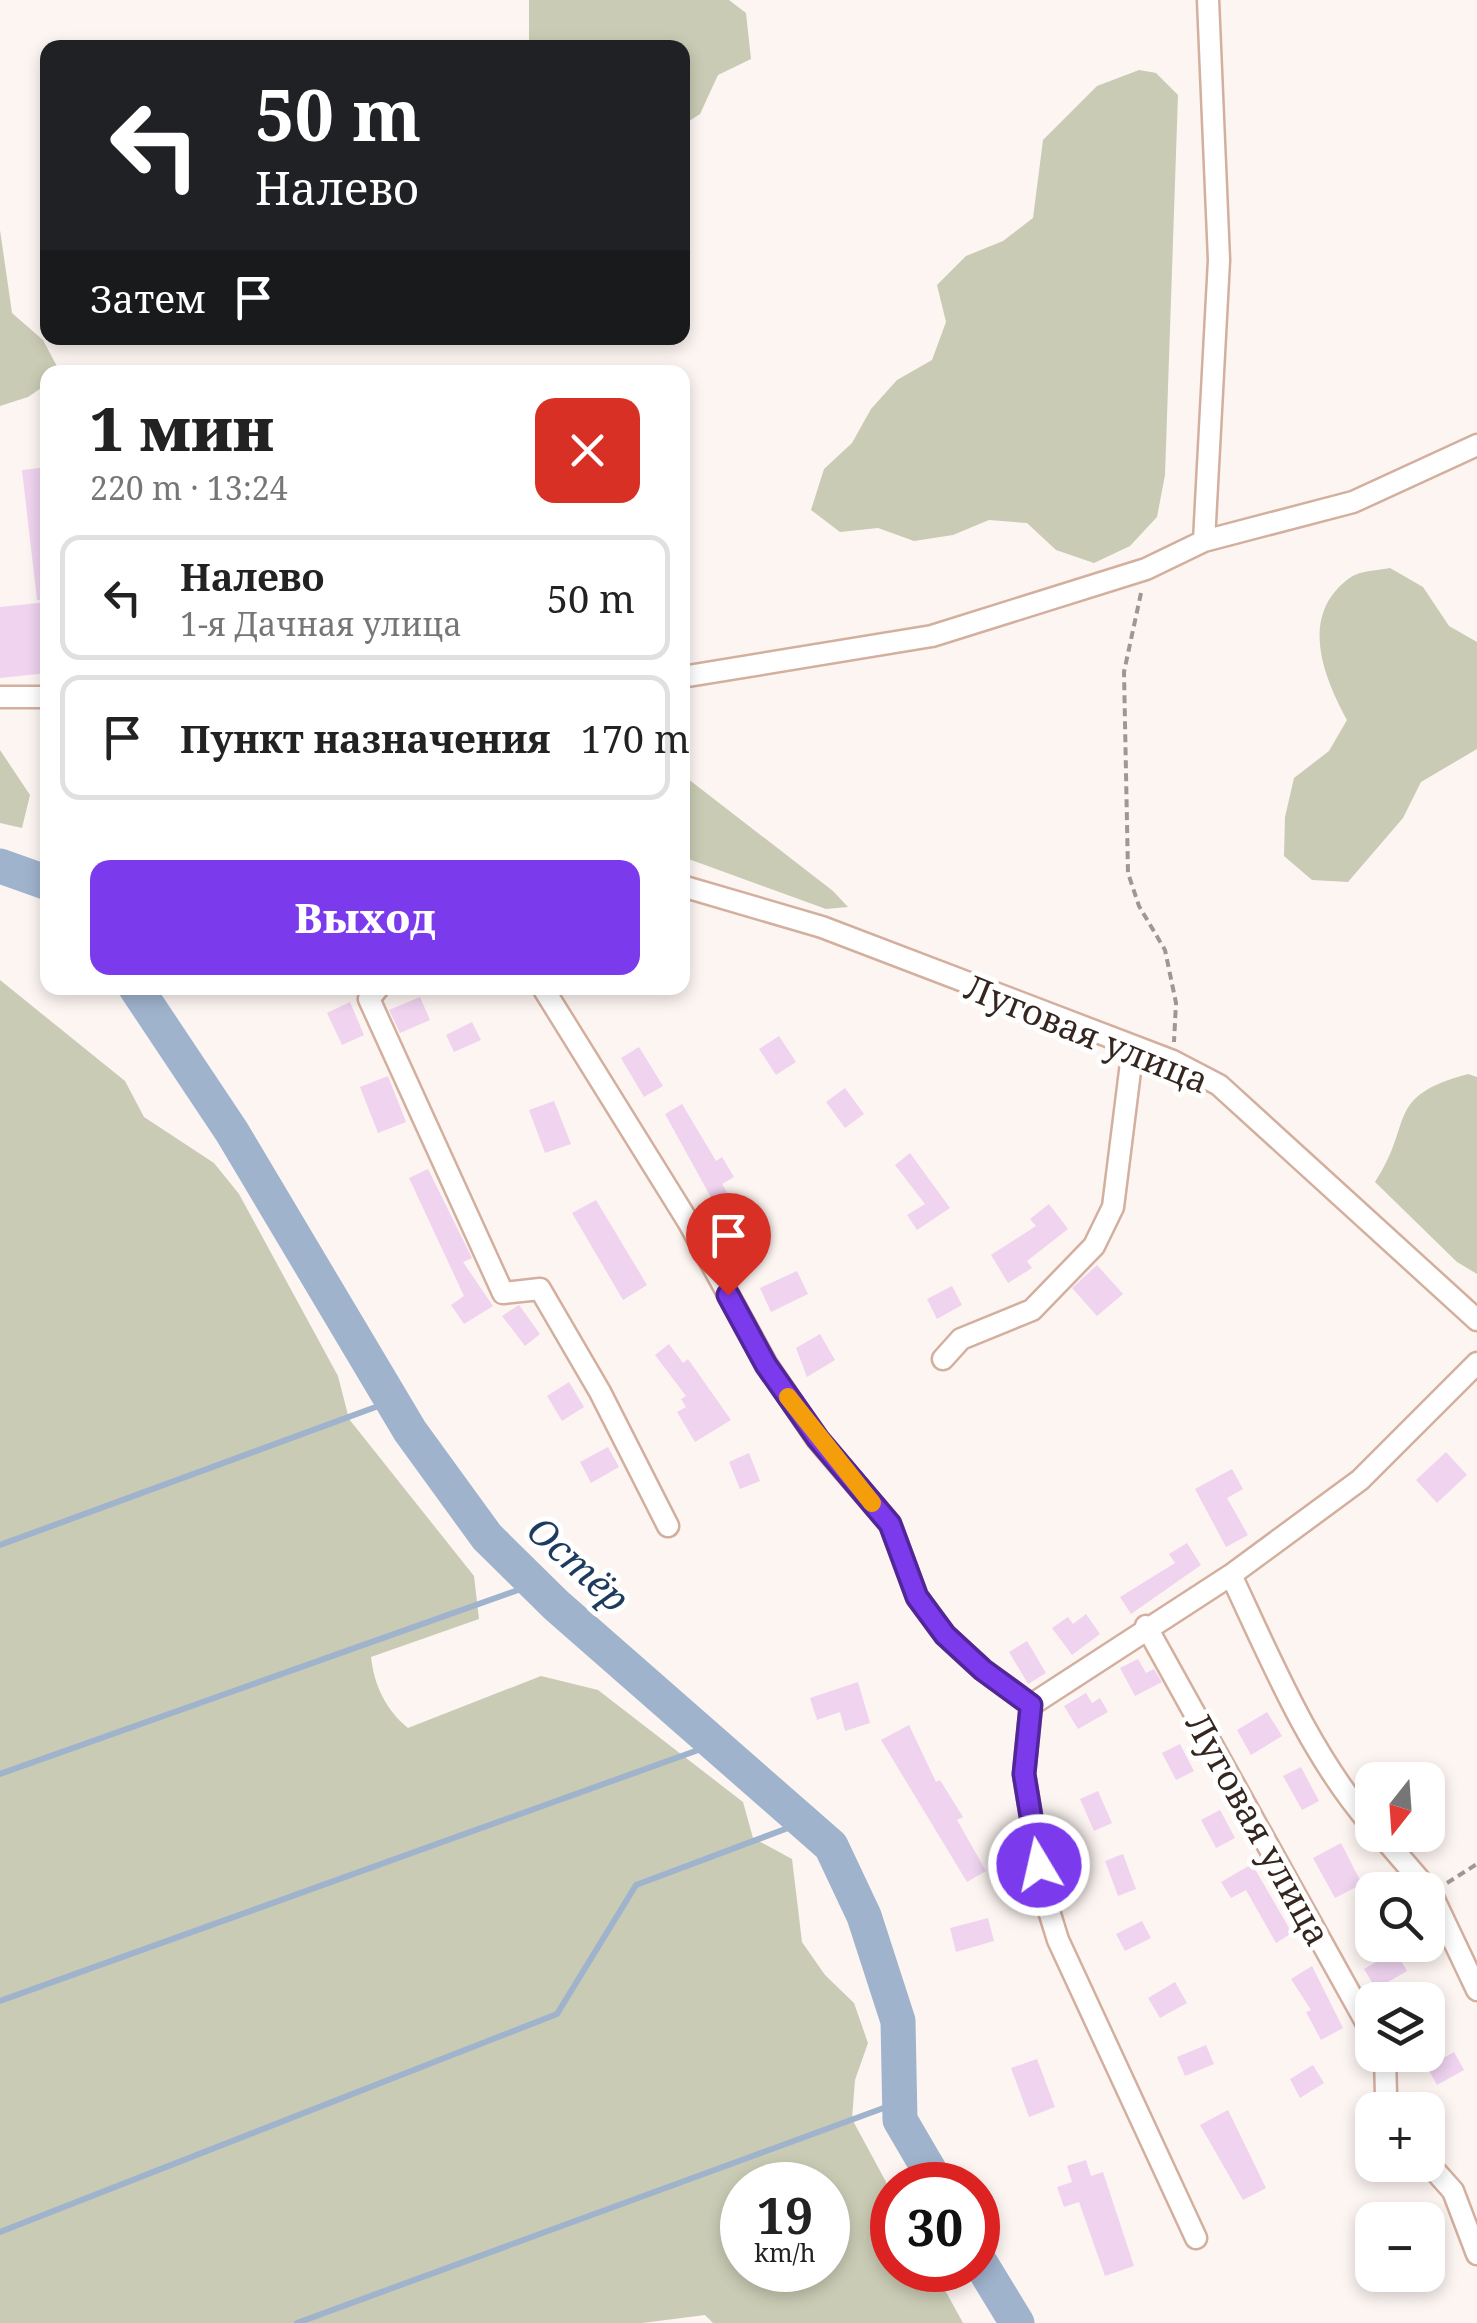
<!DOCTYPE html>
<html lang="ru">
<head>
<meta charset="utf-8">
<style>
  :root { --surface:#fff; --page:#f2f2f2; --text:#222; --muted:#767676; --line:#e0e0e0; --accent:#7c3aed }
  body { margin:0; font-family:"Noto Serif",serif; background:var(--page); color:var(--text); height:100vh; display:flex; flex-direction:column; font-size:38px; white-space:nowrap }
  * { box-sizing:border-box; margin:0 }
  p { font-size:32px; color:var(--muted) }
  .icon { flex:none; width:55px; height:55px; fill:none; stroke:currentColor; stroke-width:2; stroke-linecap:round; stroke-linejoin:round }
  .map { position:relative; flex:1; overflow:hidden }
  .side { position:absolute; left:40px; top:365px; width:650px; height:630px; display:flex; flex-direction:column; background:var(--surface); border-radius:20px; box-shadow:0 5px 15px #0003 }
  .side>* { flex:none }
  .hud { position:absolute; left:40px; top:40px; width:650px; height:305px; border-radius:20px; box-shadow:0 5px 15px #0003; background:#202124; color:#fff; overflow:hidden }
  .needle { width:65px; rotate:197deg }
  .tools { position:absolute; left:1355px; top:1762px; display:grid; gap:20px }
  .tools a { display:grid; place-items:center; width:90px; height:90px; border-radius:20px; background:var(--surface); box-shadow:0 5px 15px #0003; font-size:50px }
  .speed { position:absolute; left:720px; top:2162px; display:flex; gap:20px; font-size:50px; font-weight:700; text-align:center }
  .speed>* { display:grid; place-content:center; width:130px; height:130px; border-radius:50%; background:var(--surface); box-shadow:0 5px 15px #0003; line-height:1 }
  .speed small { font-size:25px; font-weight:400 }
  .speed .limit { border:15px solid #d22; background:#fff; color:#111 }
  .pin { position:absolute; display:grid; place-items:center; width:85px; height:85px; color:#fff; margin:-102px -42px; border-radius:50% 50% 50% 0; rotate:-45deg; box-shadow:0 0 10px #0007 }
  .pin .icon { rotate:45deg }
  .me { position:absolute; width:110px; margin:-55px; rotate:351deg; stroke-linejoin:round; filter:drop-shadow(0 0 8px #0008) }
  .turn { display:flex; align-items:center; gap:35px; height:210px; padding:0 50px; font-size:45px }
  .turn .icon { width:130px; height:130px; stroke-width:2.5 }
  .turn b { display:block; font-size:70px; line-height:85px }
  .then { display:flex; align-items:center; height:95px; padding:0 50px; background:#0003; gap:20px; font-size:38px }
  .round { display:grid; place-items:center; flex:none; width:105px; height:105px; border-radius:20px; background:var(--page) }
  .summary { display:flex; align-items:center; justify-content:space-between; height:170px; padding:0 50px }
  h1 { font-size:60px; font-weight:800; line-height:75px }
  .button { display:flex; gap:20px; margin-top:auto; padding:20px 50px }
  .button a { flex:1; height:115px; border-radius:20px; background:var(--accent); color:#fff; font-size:40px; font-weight:800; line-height:115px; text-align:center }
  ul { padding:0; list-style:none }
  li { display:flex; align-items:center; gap:30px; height:125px; margin:0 20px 15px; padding:0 30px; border:5px solid var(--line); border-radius:20px }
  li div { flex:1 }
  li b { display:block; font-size:38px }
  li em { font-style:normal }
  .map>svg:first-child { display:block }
</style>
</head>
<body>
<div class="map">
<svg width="1477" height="2323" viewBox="0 0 1477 2323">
  <rect width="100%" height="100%" fill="#fdf5f2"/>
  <path fill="#c9cbb4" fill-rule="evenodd" d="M 529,0 L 729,0 L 746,13 L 751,59 L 718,75 L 700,114 L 683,125 L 682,48 L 529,47 Z
    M 1139,70 L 1156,73 L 1178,95 L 1165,475 L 1157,517 L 1130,546 L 1094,563 L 1056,550 L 1027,523 L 989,520 L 953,535 L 914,541 L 878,528 L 840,532 L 811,510 L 824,469 L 852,443 L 871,409 L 897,380 L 932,360 L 946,322 L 937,285 L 966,256 L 1003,241 L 1033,218 L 1043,140 L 1097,86 Z
    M 0,230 L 12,313 L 43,340 L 60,372 L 48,372 L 47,384 L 28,397 L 0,406 Z
    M 1390,568 L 1423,587 L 1449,626 L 1477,642 L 1477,749 L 1421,782 L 1403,818 L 1348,882 L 1312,880 L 1284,856 L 1285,817 L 1294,778 L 1329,751 L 1347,720 C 1323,676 1298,614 1351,577 C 1360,571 1379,570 1390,568 Z
    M 0,750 L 30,795 L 22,828 L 0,823 Z
    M 683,775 L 833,891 L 848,907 L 826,909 L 683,857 Z
    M 0,980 L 125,1081 L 144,1117 L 214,1163 L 239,1194 L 338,1376 L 349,1419 L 474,1576 L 479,1619 L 371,1657 C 374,1685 386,1710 408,1728 L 541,1676 L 598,1690 L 743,1802 L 753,1838 L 792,1859 L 802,1942 L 825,1975 L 854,2003 L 868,2043 L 855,2080 L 852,2119 L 892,2193 L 892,2270 L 934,2270 L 963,2323 L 713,2323 L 705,2315 L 642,2323 L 0,2323 ZM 742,2185 L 828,2185 L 828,2270 L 742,2270 Z
    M 1468,1074 L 1477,1077 L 1477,1274 L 1457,1262 L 1375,1182 C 1415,1122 1383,1097 1468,1074 Z"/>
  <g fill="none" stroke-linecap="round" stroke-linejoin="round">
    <path stroke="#9fb3cd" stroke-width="6" d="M 0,1545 L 392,1401
      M 0,1774 L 535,1584
      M 0,2001 L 715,1744
      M 0,2232 L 557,2014 L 636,1885 L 804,1822
      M 297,2323 L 900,2102"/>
    <path stroke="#9fb3cd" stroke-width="35" d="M 0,866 L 48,883
      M 136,988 L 232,1132 L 410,1431 L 487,1537 L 556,1605 L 831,1846 L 864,1916 L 898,2021 L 900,2120 L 938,2185
      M 978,2259 L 1017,2323"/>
  </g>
  <path fill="#efd3ef" d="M 48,467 L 48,600 L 37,600 L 22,470 Z
    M 48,602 L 48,673 L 0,678 L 0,607 Z
    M 420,997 L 430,1020 L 400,1033 L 389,1010 Z
    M 350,1002 L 364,1035 L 342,1045 L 327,1013 Z
    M 472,1022 L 481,1040 L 454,1052 L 446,1035 Z
    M 779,1036 L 796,1062 L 776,1075 L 759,1049 Z
    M 639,1047 L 663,1086 L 644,1097 L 621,1058 Z
    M 388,1076 L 406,1122 L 378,1133 L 360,1087 Z
    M 845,1088 L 864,1114 L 845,1128 L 826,1102 Z
    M 554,1101 L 571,1144 L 545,1153 L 529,1110 Z
    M 682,1104 L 716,1161 L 722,1157 L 734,1177 L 722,1184 L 739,1212 L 746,1208 L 766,1241 L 738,1258 L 717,1236 L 723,1232 L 719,1224 L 724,1221 L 665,1114 Z
    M 910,1153 L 950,1208 L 917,1230 L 907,1215 L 925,1204 L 895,1165 Z
    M 428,1169 L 472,1258 L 463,1262 L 493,1306 L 464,1324 L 451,1305 L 464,1296 L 409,1178 Z
    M 596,1200 L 647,1285 L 623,1300 L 572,1213 Z
    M 1049,1204 L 1068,1229 L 1027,1261 L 1032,1268 L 1008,1283 L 991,1255 L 1036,1226 L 1030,1219 Z
    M 1097,1265 L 1123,1294 L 1097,1316 L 1072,1288 Z
    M 797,1271 L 808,1294 L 771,1312 L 760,1288 Z
    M 952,1286 L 962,1305 L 937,1319 L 927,1299 Z
    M 519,1305 L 540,1334 L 525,1346 L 502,1316 Z
    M 820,1334 L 835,1360 L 807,1377 L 796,1348 Z
    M 669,1344 L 683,1363 L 688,1359 L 731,1420 L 695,1442 L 677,1412 L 686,1407 L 681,1399 L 686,1396 L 655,1355 Z
    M 569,1382 L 584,1407 L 562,1421 L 547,1396 Z
    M 608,1447 L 619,1467 L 591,1483 L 580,1462 Z
    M 1446,1452 L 1467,1475 L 1437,1503 L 1416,1480 Z
    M 749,1453 L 760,1481 L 740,1489 L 729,1462 Z
    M 1232,1469 L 1243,1489 L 1227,1498 L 1248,1535 L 1226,1547 L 1195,1489 Z
    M 1187,1543 L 1201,1565 L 1131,1614 L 1120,1597 L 1175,1563 L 1169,1554 Z
    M 1086,1614 L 1100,1634 L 1072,1655 L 1052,1628 L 1068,1617 L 1073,1624 Z
    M 1027,1641 L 1046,1673 L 1028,1684 L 1009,1652 Z
    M 1138,1659 L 1146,1673 L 1154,1669 L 1162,1682 L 1135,1696 L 1120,1668 Z
    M 858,1682 L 870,1723 L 845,1731 L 840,1712 L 817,1720 L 810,1698 Z
    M 1086,1693 L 1092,1703 L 1100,1698 L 1108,1712 L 1078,1729 L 1064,1706 Z
    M 1267,1712 L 1282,1736 L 1251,1755 L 1237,1730 Z
    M 909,1725 L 936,1782 L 940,1780 L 963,1817 L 957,1820 L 986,1871 L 967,1882 L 881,1740 Z
    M 1180,1744 L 1194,1771 L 1176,1780 L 1162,1753 Z
    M 1301,1767 L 1319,1801 L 1302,1810 L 1283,1776 Z
    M 1098,1791 L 1112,1823 L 1094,1831 L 1080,1799 Z
    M 1220,1810 L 1235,1838 L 1216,1848 L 1201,1820 Z
    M 1341,1843 L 1362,1884 L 1335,1898 L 1313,1858 Z
    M 1123,1854 L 1136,1889 L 1118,1896 L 1105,1861 Z
    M 1252,1864 L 1292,1933 L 1276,1943 L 1246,1890 L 1231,1898 L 1221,1882 Z
    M 988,1918 L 994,1941 L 956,1952 L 950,1928 Z
    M 1142,1921 L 1151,1938 L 1125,1951 L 1116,1934 Z
    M 1395,1951 L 1407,1971 L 1376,1989 L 1364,1969 Z
    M 1312,1966 L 1343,2028 L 1321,2040 L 1306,2012 L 1311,2010 L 1291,1979 Z
    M 1175,1982 L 1187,2003 L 1160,2018 L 1148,1998 Z
    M 1206,2045 L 1214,2064 L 1185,2076 L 1177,2057 Z
    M 1454,2052 L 1464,2070 L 1437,2085 L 1427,2067 Z
    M 1037,2059 L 1055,2107 L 1029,2117 L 1011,2068 Z
    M 1313,2065 L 1324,2083 L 1300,2098 L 1290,2079 Z
    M 1228,2110 L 1266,2188 L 1243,2200 L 1200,2125 Z
    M 1086,2160 L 1091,2176 L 1103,2172 L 1134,2266 L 1105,2276 L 1079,2202 L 1064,2207 L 1057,2187 L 1072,2182 L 1067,2166 Z"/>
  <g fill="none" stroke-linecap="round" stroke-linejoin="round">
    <g stroke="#d3af9e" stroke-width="25">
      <path id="minor" d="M 1204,541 L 1219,260 L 1208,0
        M 682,677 L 932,636 L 1146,569 L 1204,541 L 1353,502 L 1477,445
        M 0,697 L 48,697
        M 682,886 L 822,927 L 1173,1061 L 1219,1085 L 1477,1320
        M 378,988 L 369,999 L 503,1293 L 540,1289 L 600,1392 L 668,1526
        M 543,988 L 689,1223 L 767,1365 L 817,1439 L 890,1524 L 917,1597 L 945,1635 L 983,1670 L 1031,1705
        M 943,1359 L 961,1339 L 1032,1310 L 1094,1246 L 1113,1207 L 1133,1047
        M 1231,1575 C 1271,1660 1310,1755 1372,1826
        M 1146,1626 L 1372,2033
        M 1031,1705 L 1024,1774 L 1044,1895 L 1058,1940 L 1196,2238
        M 1031,1705 L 1231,1575 L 1360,1480 L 1477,1363
        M 1381,1835 L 1431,1893 L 1477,1990
        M 1385,2055 L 1386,2095 L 1392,2110
        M 1428,2163 L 1453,2191 L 1477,2254"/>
    </g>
    <path stroke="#a19691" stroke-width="4" stroke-dasharray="8 5" stroke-linecap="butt" d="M 1141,593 L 1124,672 L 1128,873 L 1139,906 L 1165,950 L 1176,1003 L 1174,1042
      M 1447,1883 L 1477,1864"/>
    <use href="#minor" stroke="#fff" stroke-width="20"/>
  </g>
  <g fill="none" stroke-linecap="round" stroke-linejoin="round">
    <g stroke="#51269a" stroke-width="25">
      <path id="route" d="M 728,1295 L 766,1365 L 818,1439 L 890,1524 L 917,1597 L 945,1635 L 983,1670 L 1031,1705 L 1024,1774 L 1039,1865"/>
    </g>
    <use href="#route" stroke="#7c3aed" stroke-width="18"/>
    <path stroke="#f59e0b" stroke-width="18" d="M 788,1397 L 872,1503"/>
  </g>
  <g text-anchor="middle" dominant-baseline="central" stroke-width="10" stroke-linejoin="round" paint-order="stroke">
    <g font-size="35" fill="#352720" stroke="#fff">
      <text transform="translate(1087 1033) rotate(22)">Луговая улица</text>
      <text transform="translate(1259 1829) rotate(61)">Луговая улица</text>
    </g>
    <g font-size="38" font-style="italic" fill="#1d3a5f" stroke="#fff">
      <text transform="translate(579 1563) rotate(42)">Остёр</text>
    </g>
  </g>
</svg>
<div class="tools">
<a><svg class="needle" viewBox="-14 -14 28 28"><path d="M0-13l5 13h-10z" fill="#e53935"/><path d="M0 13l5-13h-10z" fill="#767676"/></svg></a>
<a><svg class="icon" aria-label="search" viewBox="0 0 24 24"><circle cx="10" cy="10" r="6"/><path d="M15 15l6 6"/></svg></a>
<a><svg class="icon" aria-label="layers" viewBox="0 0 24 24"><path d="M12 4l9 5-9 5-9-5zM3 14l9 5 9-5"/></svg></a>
<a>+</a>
<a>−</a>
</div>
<div class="speed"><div>19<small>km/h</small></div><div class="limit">30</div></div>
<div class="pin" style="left:728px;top:1295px;background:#d93025"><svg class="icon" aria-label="arrive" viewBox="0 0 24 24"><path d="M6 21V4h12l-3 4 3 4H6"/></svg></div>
<svg class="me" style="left:1039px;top:1865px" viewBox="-20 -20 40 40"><circle r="17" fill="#7c3aed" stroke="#fff" stroke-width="3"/><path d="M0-11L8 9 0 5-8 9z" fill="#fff"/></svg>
<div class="hud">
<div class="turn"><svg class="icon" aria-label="left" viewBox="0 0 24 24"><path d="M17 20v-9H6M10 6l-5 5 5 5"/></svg><div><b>50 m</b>Налево</div></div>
<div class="then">Затем<svg class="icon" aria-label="arrive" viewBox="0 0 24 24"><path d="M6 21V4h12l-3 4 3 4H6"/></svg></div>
</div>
<section class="side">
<div class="summary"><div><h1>1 мин</h1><p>220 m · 13:24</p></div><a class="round" style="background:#d93025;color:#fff"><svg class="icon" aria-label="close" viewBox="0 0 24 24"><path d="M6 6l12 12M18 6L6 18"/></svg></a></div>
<ul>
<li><svg class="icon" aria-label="left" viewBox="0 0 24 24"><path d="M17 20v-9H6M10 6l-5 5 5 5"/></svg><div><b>Налево</b><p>1-я Дачная улица</p></div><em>50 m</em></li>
<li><svg class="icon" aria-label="arrive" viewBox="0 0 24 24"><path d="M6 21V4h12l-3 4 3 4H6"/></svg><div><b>Пункт назначения</b></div><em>170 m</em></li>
</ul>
<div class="button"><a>Выход</a></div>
</section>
</div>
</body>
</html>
